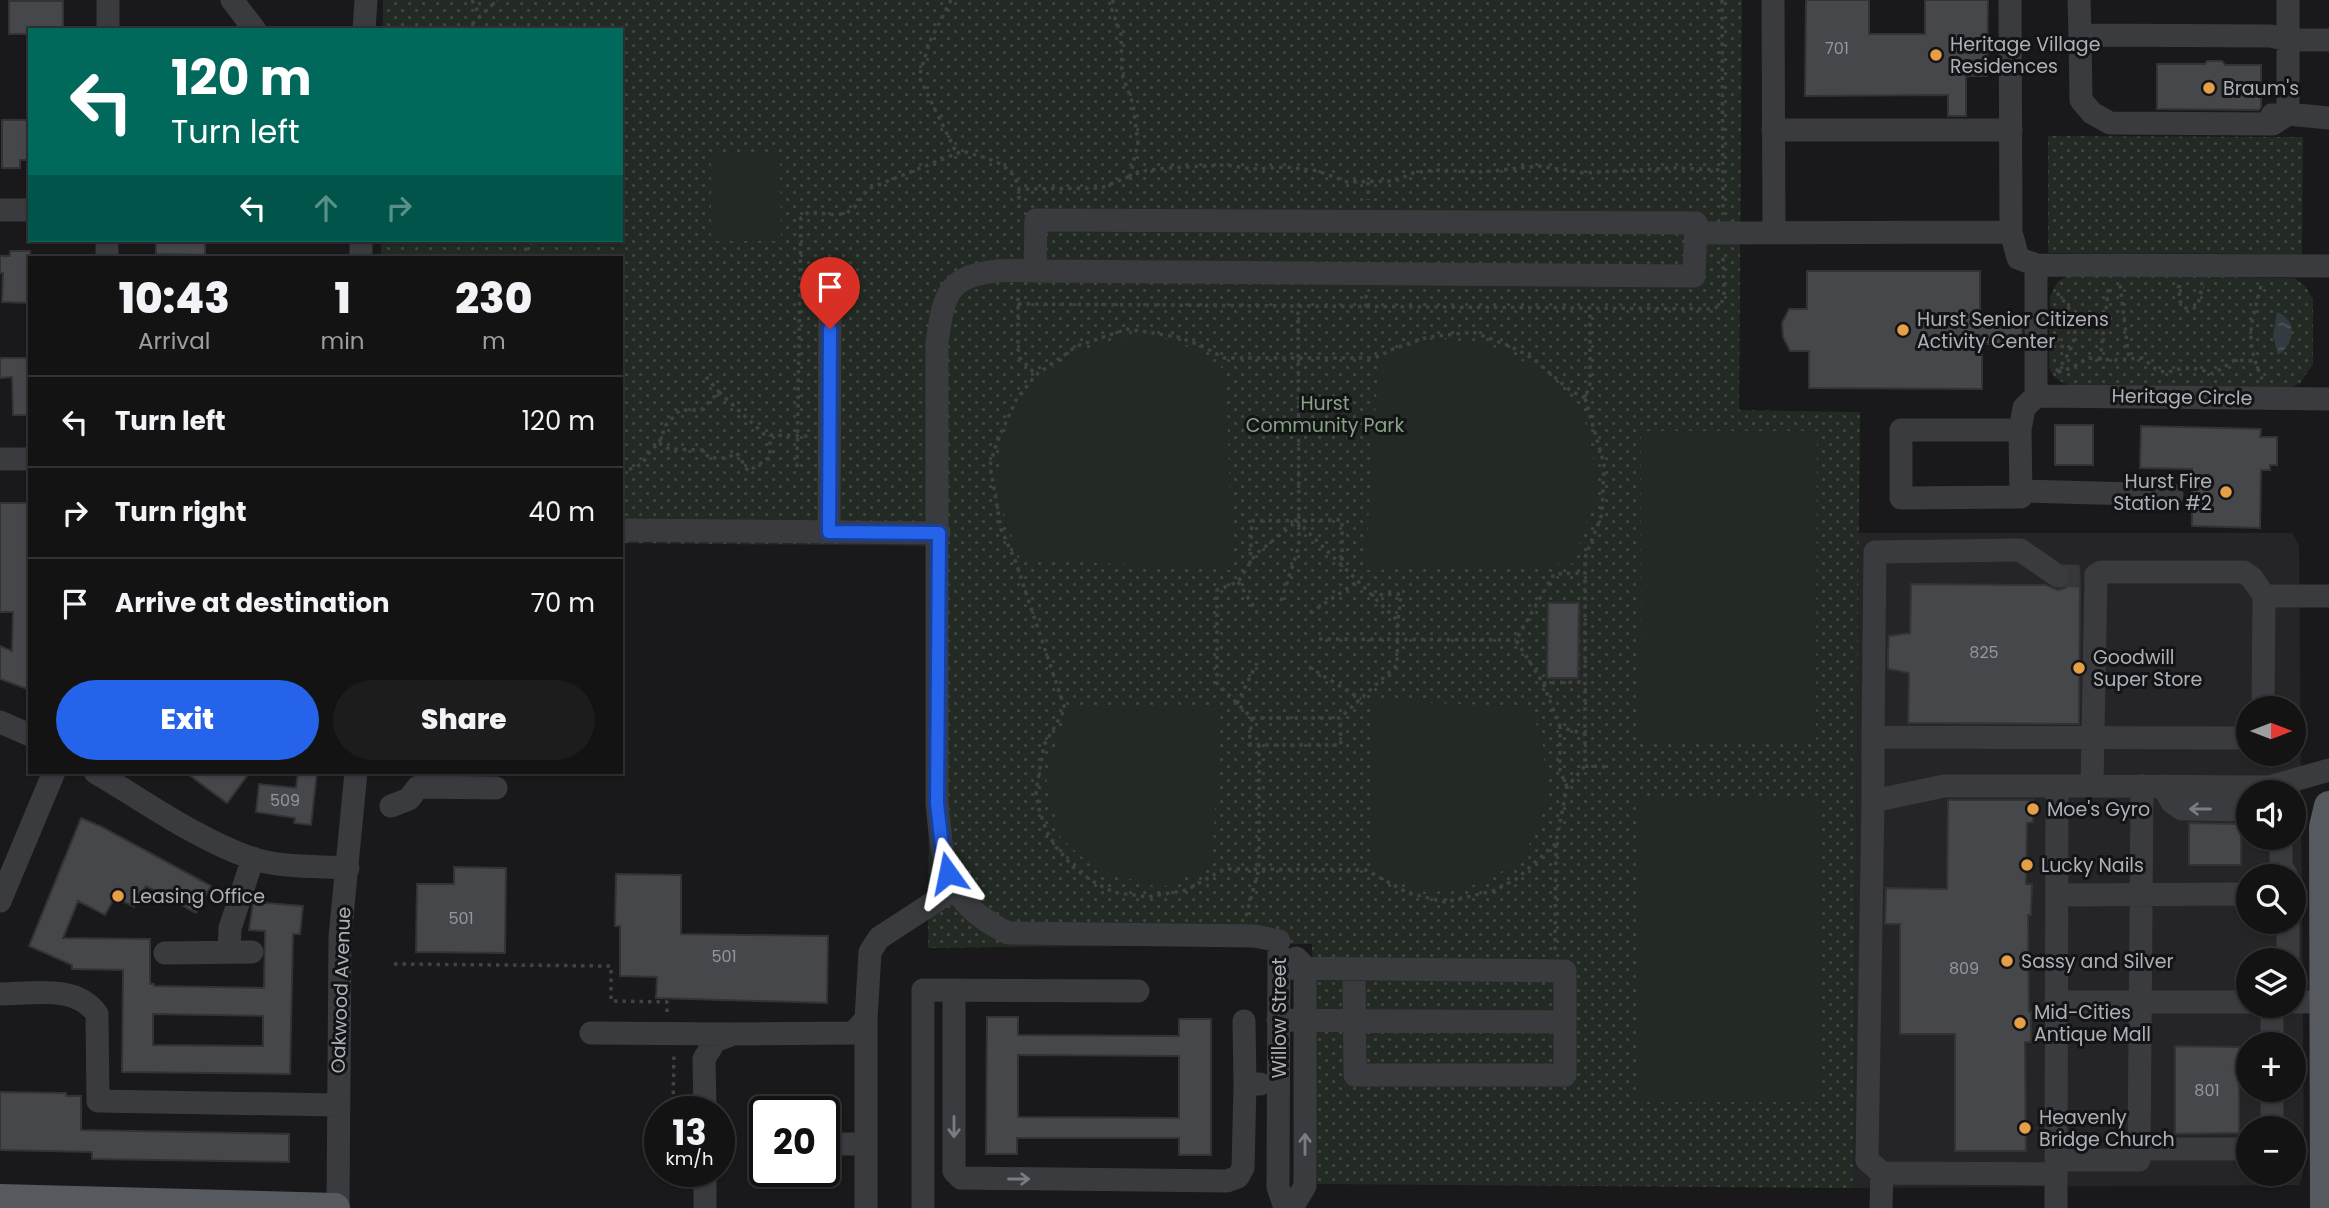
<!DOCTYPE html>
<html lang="en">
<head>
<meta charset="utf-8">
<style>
  :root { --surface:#131314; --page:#1c1c1d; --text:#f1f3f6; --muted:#9d9ea0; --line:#323234; --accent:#2563eb }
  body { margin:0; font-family:Poppins,sans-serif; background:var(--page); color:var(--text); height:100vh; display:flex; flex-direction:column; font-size:26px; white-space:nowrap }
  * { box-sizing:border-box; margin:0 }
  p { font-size:23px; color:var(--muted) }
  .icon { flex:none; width:38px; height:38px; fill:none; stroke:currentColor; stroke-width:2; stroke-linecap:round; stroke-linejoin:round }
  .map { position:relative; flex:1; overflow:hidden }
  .drawer { position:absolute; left:28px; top:256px; width:595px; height:518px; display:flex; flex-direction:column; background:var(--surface); border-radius:0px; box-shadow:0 2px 5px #0004,0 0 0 2px var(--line) }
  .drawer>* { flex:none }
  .top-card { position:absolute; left:28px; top:28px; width:595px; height:214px; border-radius:0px; box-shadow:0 2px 5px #0004,0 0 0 2px var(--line); background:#00695c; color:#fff; overflow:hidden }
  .needle { width:46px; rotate:90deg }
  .tools { position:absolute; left:2236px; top:696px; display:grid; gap:14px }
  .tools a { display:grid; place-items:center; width:70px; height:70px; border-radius:50%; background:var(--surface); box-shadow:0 2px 5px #0004,0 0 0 2px var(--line); font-size:35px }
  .speed { position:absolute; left:644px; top:1096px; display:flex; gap:14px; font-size:35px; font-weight:700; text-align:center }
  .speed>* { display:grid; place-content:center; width:91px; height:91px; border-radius:50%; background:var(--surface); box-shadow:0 2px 5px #0004,0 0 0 2px var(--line); line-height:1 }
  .speed small { font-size:18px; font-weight:400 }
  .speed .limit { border:4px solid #111; border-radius:10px; background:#fff; color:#111 }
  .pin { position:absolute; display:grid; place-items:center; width:60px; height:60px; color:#fff; margin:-72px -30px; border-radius:50% 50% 50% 0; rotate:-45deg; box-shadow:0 0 7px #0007 }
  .pin .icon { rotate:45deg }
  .me { position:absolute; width:77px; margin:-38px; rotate:348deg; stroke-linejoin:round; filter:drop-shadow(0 0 5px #0008) }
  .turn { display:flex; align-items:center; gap:24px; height:147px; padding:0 28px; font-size:32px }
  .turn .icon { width:91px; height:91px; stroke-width:2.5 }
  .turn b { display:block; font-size:49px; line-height:60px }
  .lanes { display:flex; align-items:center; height:66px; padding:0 28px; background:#0003; justify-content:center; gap:35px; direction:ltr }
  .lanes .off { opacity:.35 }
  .eta { display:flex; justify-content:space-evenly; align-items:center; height:119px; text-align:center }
  .eta b { font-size:42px; font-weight:800; line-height:49px }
  .cta { display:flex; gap:14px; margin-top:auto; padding:14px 28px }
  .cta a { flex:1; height:80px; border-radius:42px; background:var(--accent); color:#fff; font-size:28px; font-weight:800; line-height:80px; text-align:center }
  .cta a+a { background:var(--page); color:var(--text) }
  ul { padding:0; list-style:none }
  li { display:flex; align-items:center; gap:21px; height:91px; padding:0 28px; border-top:2px solid var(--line) }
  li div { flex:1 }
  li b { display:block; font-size:26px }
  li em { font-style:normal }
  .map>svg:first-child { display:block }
</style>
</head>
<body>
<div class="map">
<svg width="2329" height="1208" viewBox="0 0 2329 1208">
  <defs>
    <pattern id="grass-dots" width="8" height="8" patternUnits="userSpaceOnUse" patternTransform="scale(1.75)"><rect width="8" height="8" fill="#232a23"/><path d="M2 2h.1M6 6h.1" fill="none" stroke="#404641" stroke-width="1.8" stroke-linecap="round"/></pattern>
    <pattern id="water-ripples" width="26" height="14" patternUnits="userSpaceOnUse" patternTransform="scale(1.75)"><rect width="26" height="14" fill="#313b40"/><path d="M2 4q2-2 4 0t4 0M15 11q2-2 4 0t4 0" fill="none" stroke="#4c555a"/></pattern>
  </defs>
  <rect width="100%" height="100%" fill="#19191b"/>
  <path fill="#252528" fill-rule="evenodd" d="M 1859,533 L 2292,533 L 2299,545 L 2304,1150 L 2303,1173 L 2299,1185 L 1853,1188 ZM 2249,709 L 2294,709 L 2294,754 L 2249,754 ZM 2249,793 L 2294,793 L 2294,838 L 2249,838 ZM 2249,877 L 2294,877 L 2294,922 L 2249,922 ZM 2249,961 L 2294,961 L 2294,1006 L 2249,1006 ZM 2249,1045 L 2294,1045 L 2294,1090 L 2249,1090 ZM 2249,1129 L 2294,1129 L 2294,1174 L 2249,1174 Z"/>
  <path fill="url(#grass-dots)" d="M 383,0 L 1742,0 L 1739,410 L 1860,412 L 1853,1188 L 1317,1184 L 1312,944 L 928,948 L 931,546 L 621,543 L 621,257 L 381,257 L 381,240 L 621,240 L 621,30 L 383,30 Z
    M 2048,136 L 2303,137 L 2302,254 L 2048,253 Z
    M 2070,275 L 2294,278 L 2305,286 L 2313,299 L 2313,364 L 2300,383 L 2289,389 L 2074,386 C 2062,383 2054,380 2049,367 L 2050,296 L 2058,281 Z"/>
  <path fill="#232a23" d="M 711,154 L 780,155 L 781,241 L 711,241 Z
    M 1147,332 L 1201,352 L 1226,371 L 1232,570 L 1020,559 L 995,488 L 1012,394 L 1078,351 Z
    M 1438,338 L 1503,349 L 1557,383 L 1582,408 L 1599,485 L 1572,564 L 1365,570 L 1379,355 Z
    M 1641,431 L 1817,431 L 1816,743 L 1640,743 Z
    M 1371,701 L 1520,706 L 1533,716 L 1542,738 L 1548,800 L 1526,852 L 1488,882 L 1429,893 L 1373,874 Z
    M 1221,706 L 1212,865 L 1161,888 L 1094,868 L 1060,837 L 1046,777 L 1068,709 Z
    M 1639,796 L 1818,796 L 1818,1102 L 1638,1102 Z"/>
  <path fill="url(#water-ripples)" d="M 2277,312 C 2299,321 2294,344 2278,355 L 2273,336 Z"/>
  <path fill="#46474b" stroke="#333336" stroke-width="2" fill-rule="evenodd" d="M 1806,0 L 1869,0 L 1869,34 L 1925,34 L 1925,0 L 1988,0 L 1987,76 L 1966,76 L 1966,116 L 1948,116 L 1948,95 L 1805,96 Z
    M 9,1 L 63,1 L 63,30 L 30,30 L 30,34 L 9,34 Z
    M 2207,61 L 2222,61 L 2225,65 L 2261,65 L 2261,107 L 2259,110 L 2157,109 L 2157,64 L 2205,64 Z
    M 2,120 L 30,120 L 30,160 L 20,160 L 20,168 L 2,168 Z
    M 156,240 L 205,240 L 205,255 L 156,254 Z
    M 10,251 L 30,251 L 30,303 L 2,302 L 3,273 L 0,273 L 0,256 L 10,256 Z
    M 1807,271 L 1980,271 L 1980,321 L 2022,321 L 2022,344 L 1982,344 L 1982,389 L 1809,388 L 1809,351 L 1790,351 L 1783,337 L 1782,323 L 1789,309 L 1807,309 Z
    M 0,358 L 30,358 L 30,415 L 13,415 L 12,377 L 0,378 Z
    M 2055,425 L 2093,425 L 2093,465 L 2055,465 Z
    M 2141,426 L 2261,429 L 2260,437 L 2277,437 L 2277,465 L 2270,465 L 2270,470 L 2261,470 L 2260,528 L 2192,526 L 2192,469 L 2140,468 Z
    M 0,503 L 30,503 L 30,690 L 0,679 L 0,646 L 12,651 L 13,612 L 0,612 Z
    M 2068,567 L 2079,567 L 2080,585 L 2079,724 L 1908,723 L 1909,673 L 1888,669 L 1888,650 L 1889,636 L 1910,633 L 1911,584 L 2046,585 L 2058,590 L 2065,588 L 2070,583 L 2072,576 Z
    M 1548,603 L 1579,603 L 1578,678 L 1547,678 Z
    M 185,772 L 250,772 L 227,803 Z
    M 298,772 L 317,772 L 311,825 L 294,823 L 295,818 L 256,812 L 259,784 L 296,788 Z
    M 1948,800 L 2033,800 L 2033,822 L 2027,823 L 2026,884 L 2032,884 L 2031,915 L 2028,915 L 2029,1012 L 2031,1012 L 2031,1042 L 2025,1042 L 2026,1151 L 1955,1151 L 1955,1034 L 1900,1034 L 1900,924 L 1885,924 L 1886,888 L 1947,889 Z
    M 81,818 L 102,827 L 211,886 L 196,913 L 146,886 L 134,907 L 115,897 L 105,915 L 78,901 L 63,938 L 150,939 L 150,984 L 154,984 L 154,986 L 264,988 L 265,931 L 249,930 L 253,902 L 303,906 L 300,934 L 293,934 L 290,1074 L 122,1072 L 123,970 L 72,969 L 72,965 L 29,946 ZM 153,1014 L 263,1016 L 263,1046 L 153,1045 Z
    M 2189,823 L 2241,824 L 2241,865 L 2189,865 Z
    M 454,867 L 506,868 L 505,953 L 416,952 L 417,884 L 454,884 Z
    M 616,874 L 681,875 L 681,934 L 828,936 L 827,1003 L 656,998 L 657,977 L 620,976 L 620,926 L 615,926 Z
    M 987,1017 L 1018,1017 L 1018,1035 L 1179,1036 L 1179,1019 L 1211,1019 L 1211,1155 L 1179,1155 L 1179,1138 L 1017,1138 L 1017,1154 L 986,1154 ZM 1018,1055 L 1179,1056 L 1179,1118 L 1018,1117 Z
    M 2175,1046 L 2239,1047 L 2239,1133 L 2175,1134 Z
    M 0,1092 L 66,1093 L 66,1096 L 81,1096 L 81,1130 L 289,1134 L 289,1162 L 92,1159 L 92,1152 L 0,1150 Z"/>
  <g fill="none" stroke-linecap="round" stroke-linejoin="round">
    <path stroke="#36373b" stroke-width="23" stroke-dasharray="23 11" stroke-linecap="butt" d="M 2058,576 L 2079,576"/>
    <path stroke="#404246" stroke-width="3.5" stroke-dasharray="3.5 5" stroke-linecap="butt" d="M 472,0 L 480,16
      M 951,0 L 930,41 L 919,77 L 956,152
      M 1113,0 L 1112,10 L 1121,34 L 1122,74 L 1133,104 L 1138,143 L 1130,176 L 1143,171 L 1167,168 L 1226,165 L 1252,169 L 1286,167 L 1318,171 L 1347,182 L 1395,181 L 1413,173 L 1435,170 L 1483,172 L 1539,166 L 1584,173 L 1673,168 L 1724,170
      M 1722,0 L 1723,215
      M 466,30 L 497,0
      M 1368,182 L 1368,200
      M 1019,208 L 1019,189
      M 519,257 L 534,240
      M 2120,285 L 2129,359
      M 2177,286 L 2180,287 L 2179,300 L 2185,308 L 2194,308 L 2198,304 L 2202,287 L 2204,287
      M 2261,286 C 2251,325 2244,338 2262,379
      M 1018,289 L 1018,349 L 1020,358 L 1036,375
      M 2057,293 C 2084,321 2078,345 2055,373 L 2071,368 L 2089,358 L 2115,360 L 2142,358 L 2156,369 L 2167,373 C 2183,366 2197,367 2213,374 L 2235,360 L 2254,361
      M 1018,304 L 1714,309 L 1721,304 L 1724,296 L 1723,254
      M 1366,307 L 1366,292
      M 2057,324 L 2062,317 L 2072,314
      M 2057,338 L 2061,346 L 2071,349
      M 2100,360 L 2109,285
      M 706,377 L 719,392
      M 1585,398 L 1571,391 L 1532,358 L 1512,347 L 1473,332 L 1428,337 L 1393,349 L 1375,358 L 1224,358 L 1202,346 L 1178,337 L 1127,329 L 1077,346 L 1036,375 L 1016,400 L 997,442 L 990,465 L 1001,529 L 1015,560 L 1065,709 L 1044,745 L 1036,792 L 1039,809 L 1046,830 L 1056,847 L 1075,869 L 1094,882 L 1113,892 L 1147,897 L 1187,890 L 1224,869 L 1366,870 L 1408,893 L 1445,902 L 1493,891 L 1518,878 L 1556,843 L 1567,787 L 1585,766 L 1585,558 L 1602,514 L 1604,464 L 1585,398 L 1590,384 L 1590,310
      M 659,443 L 669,449 L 703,450 L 709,458 L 727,458 L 737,453 L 748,471 L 770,458 L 770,435
      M 797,467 L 801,218 L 809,212 L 836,215 L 846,213 L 854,208 L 868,189 L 963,151 C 987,159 1013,162 1019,189 L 1101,188 L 1130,176
      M 621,470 L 625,471 L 642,464 L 650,451 L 659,443 L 666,425 L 680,410 L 701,410 L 719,392 L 765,435 L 808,436
      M 1297,521 L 1398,621 L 1397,665 L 1340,718 L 1252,718 L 1217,683 L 1217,590 L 1238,582 L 1255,555 Z
      M 1250,564 L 1252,521 L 1342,520 L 1342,567
      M 1238,582 L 1257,612
      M 1371,595 L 1401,594 L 1398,621
      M 1281,601 L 1299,546 L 1298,306
      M 1310,613 L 1357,582
      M 1319,639 L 1516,640
      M 1309,667 L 1361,699
      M 1543,683 L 1585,682
      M 1237,704 L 1257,663
      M 1252,718 L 1249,744 L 1259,745 L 1341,745 L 1340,718
      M 1560,727 L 1543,683 L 1516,640 L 1554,574 L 1585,573
      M 1585,766 L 1610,767
      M 1567,787 L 1560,771 L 1560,727 L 1585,734
      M 1246,916 L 1259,869 L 1259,745
      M 1555,950 L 1556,843
      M 394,964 L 611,966 L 611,1001 L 667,1002 L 667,1013
      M 673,1111 L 674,1052"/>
    <path stroke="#3a3b3f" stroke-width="23" d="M 232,0 L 255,30
      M 1773,0 L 1774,232
      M 2010,0 L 2011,232
      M 2079,0 L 2080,35
      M 108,30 L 108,0
      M 364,30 L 366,0
      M 2329,40 L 2288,40 L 2271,36 L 2080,35 L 2081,100 L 2092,113 L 2110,123 L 2273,124 L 2288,114 L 2329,118
      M 2272,115 L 2288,114 L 2288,0
      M 1773,130 L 2011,130
      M 0,210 L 30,210
      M 1696,233 L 2011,232 L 2018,258 L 2036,265 L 2329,266
      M 107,257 L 107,240
      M 361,257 L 361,240
      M 1035,271 L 1036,220 L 1696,223 L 1694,276 L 1035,271 C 1011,270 968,268 952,289 C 941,304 940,325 937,342 L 937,803 C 943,866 945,902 1008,933 L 1255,936 L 1279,941
      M 2036,396 L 2036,265
      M 2020,430 L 1901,430 L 1901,498 L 2021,497 L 2020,430 L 2024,408 L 2036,396 L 2329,399
      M 0,459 L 30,459
      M 2021,491 L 2172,495
      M 621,530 L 939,533
      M 829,532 L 830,274
      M 2329,596 L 2264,596 L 2252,578 L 2244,572 L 2101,572 L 2096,575 L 2092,786 L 2269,787 L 2329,770
      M 2263,709 L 2264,596
      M 0,722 L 30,735
      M 1873,737 L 1875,552 L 2020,550 L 2058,576
      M 95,772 C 144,801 197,839 251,858 C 281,868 317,866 348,868
      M 2163,786 L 2172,802 L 2182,809 L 2249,810
      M 1873,801 L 1873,737 L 2249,738
      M 391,806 L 409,799 L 418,787 L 496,788
      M 2281,838 L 2281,865 L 2287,877
      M 2057,895 L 2249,894
      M 0,901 L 54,772
      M 229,952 L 230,928 L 253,858
      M 165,953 L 252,952
      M 1279,954 L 1278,1187 L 1285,1208
      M 2288,961 L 2288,922
      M 1280,968 L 1565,971 L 1565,1075 L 1355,1075 L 1354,969
      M 954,991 L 954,1171 L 961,1178 L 1227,1181 L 1238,1177 L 1243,1168 L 1245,1084
      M 0,994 C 32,994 76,984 97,1014 L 98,1101 L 337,1105
      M 2056,1002 L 2249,1002
      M 2294,1002 L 2324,1002
      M 2272,1006 L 2272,1045
      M 1278,1020 L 1565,1022
      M 1244,1021 L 1245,1084 L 1260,1084
      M 591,1033 L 730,1034
      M 2272,1090 L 2272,1129
      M 705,1111 L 704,1059 L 715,1041 L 733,1034 L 853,1033 L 866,1019 L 870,952 L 879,938 L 954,889
      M 764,1144 L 765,1144
      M 824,1144 L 866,1144 L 866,1019
      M 866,1144 L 866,1208
      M 2139,1149 L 2249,1149
      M 2056,1160 L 2139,1160 L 2142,786
      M 705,1171 L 705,1208
      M 1882,1173 L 1867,1160 L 1873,801 L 1944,786 L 2057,786
      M 338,1208 L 340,937 L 356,772
      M 923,1208 L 923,990 L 1138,991
      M 1292,1208 L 1305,1186 L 1305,967 L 1296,958
      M 1881,1208 L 1882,1173 L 2056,1174
      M 2056,1208 L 2057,786 L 2092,786"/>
    <path stroke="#56595e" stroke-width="30" d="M 0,1199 L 335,1208
      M 2325,1208 L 2324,827 L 2329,806"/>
  </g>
  <defs><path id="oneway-shaft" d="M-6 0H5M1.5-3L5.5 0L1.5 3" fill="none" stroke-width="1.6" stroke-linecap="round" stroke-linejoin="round" transform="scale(1.75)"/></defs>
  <g stroke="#797c82">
    <use href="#oneway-shaft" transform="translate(2200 809) rotate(-180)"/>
    <use href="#oneway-shaft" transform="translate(954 1127) rotate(90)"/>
    <use href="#oneway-shaft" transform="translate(1305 1144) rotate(-90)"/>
    <use href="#oneway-shaft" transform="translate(1019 1179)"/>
  </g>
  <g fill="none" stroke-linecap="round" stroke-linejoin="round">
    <g stroke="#184099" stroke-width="18">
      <path id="route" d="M 830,329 L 829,532 L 939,533 L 937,803 L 943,856 L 948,873"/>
    </g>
    <use href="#route" stroke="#2563eb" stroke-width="12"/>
  </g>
  <g fill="#e59f46" stroke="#141416" stroke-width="2.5">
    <circle cx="1936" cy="55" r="7"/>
    <circle cx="2209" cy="88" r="7"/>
    <circle cx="1903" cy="330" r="7"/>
    <circle cx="2226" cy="492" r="7"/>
    <circle cx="2079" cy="668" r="7"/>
    <circle cx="2033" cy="809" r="7"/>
    <circle cx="2027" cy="865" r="7"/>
    <circle cx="118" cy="896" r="7"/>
    <circle cx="2007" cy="961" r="7"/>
    <circle cx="2020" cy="1023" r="7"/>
    <circle cx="2025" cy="1128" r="7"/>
  </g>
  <g text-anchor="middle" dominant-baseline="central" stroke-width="6" stroke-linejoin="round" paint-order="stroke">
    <g font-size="16" fill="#92969e">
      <text x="1837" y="48">701</text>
      <text x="1984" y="652">825</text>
      <text x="285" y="800">509</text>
      <text x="461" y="918">501</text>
      <text x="724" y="956">501</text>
      <text x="1964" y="968">809</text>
      <text x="2207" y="1090">801</text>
    </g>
    <g font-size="19" fill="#acb1b9" stroke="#141416" text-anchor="start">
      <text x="1950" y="44">Heritage Village<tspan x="1950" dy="22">Residences</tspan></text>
      <text x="2223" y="88">Braum's</text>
      <text x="1917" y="319">Hurst Senior Citizens<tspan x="1917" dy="22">Activity Center</tspan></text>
      <text x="2212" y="481" text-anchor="end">Hurst Fire<tspan x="2212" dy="22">Station #2</tspan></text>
      <text x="2093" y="657">Goodwill<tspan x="2093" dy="22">Super Store</tspan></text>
      <text x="2047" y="809">Moe's Gyro</text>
      <text x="2041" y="865">Lucky Nails</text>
      <text x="132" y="896">Leasing Office</text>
      <text x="2021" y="961">Sassy and Silver</text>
      <text x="2034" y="1012">Mid-Cities<tspan x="2034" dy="22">Antique Mall</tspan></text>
      <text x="2039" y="1117">Heavenly<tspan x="2039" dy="22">Bridge Church</tspan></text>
    </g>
    <g font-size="19" fill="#acb1b9" stroke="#141416">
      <text transform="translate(2182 397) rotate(1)">Heritage Circle</text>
      <text transform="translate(341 990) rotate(-88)">Oakwood Avenue</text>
      <text transform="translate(1279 1018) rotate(-90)">Willow Street</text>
    </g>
    <g font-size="19" fill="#86a385" stroke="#141416">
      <text x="1325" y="403">Hurst<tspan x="1325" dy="22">Community Park</tspan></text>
    </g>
  </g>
</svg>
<div class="tools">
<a><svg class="needle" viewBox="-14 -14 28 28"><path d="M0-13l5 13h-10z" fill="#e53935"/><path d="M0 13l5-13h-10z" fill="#9d9ea0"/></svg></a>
<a><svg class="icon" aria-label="sound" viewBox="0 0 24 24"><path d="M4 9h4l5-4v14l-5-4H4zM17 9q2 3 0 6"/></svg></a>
<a><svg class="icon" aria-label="search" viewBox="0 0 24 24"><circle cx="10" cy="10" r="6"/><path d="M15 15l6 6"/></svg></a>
<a><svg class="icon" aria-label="layers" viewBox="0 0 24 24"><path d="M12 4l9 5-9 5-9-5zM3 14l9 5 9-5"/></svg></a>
<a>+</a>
<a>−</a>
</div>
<div class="speed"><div>13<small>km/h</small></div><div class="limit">20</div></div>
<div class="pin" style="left:830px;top:329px;background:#d93025"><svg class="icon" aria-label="arrive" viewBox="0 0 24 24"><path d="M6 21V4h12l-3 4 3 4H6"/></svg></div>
<svg class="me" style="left:948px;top:873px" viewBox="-20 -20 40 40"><path d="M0-17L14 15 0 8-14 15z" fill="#2563eb" stroke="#fff" stroke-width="4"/></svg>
<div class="top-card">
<div class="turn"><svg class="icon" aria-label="left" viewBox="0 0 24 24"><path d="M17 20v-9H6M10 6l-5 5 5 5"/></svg><div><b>120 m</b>Turn left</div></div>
<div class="lanes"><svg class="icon" aria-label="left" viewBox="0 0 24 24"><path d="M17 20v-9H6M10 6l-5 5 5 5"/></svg><svg class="icon off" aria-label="ahead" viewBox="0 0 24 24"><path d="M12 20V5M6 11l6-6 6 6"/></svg><svg class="icon off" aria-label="right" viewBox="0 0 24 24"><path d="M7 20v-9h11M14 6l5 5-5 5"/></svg></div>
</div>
<section class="drawer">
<div class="eta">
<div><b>10:43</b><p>Arrival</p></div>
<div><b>1</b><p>min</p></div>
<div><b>230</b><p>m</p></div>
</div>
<ul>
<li><svg class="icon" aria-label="left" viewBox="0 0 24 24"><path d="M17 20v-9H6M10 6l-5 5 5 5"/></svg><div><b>Turn left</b></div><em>120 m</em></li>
<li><svg class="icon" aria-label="right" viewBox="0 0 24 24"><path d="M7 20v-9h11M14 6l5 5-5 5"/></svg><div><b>Turn right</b></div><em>40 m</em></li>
<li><svg class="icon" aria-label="arrive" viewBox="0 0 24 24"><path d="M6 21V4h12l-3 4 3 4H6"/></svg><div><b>Arrive at destination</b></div><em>70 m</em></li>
</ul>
<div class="cta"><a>Exit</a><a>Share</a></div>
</section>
</div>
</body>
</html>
